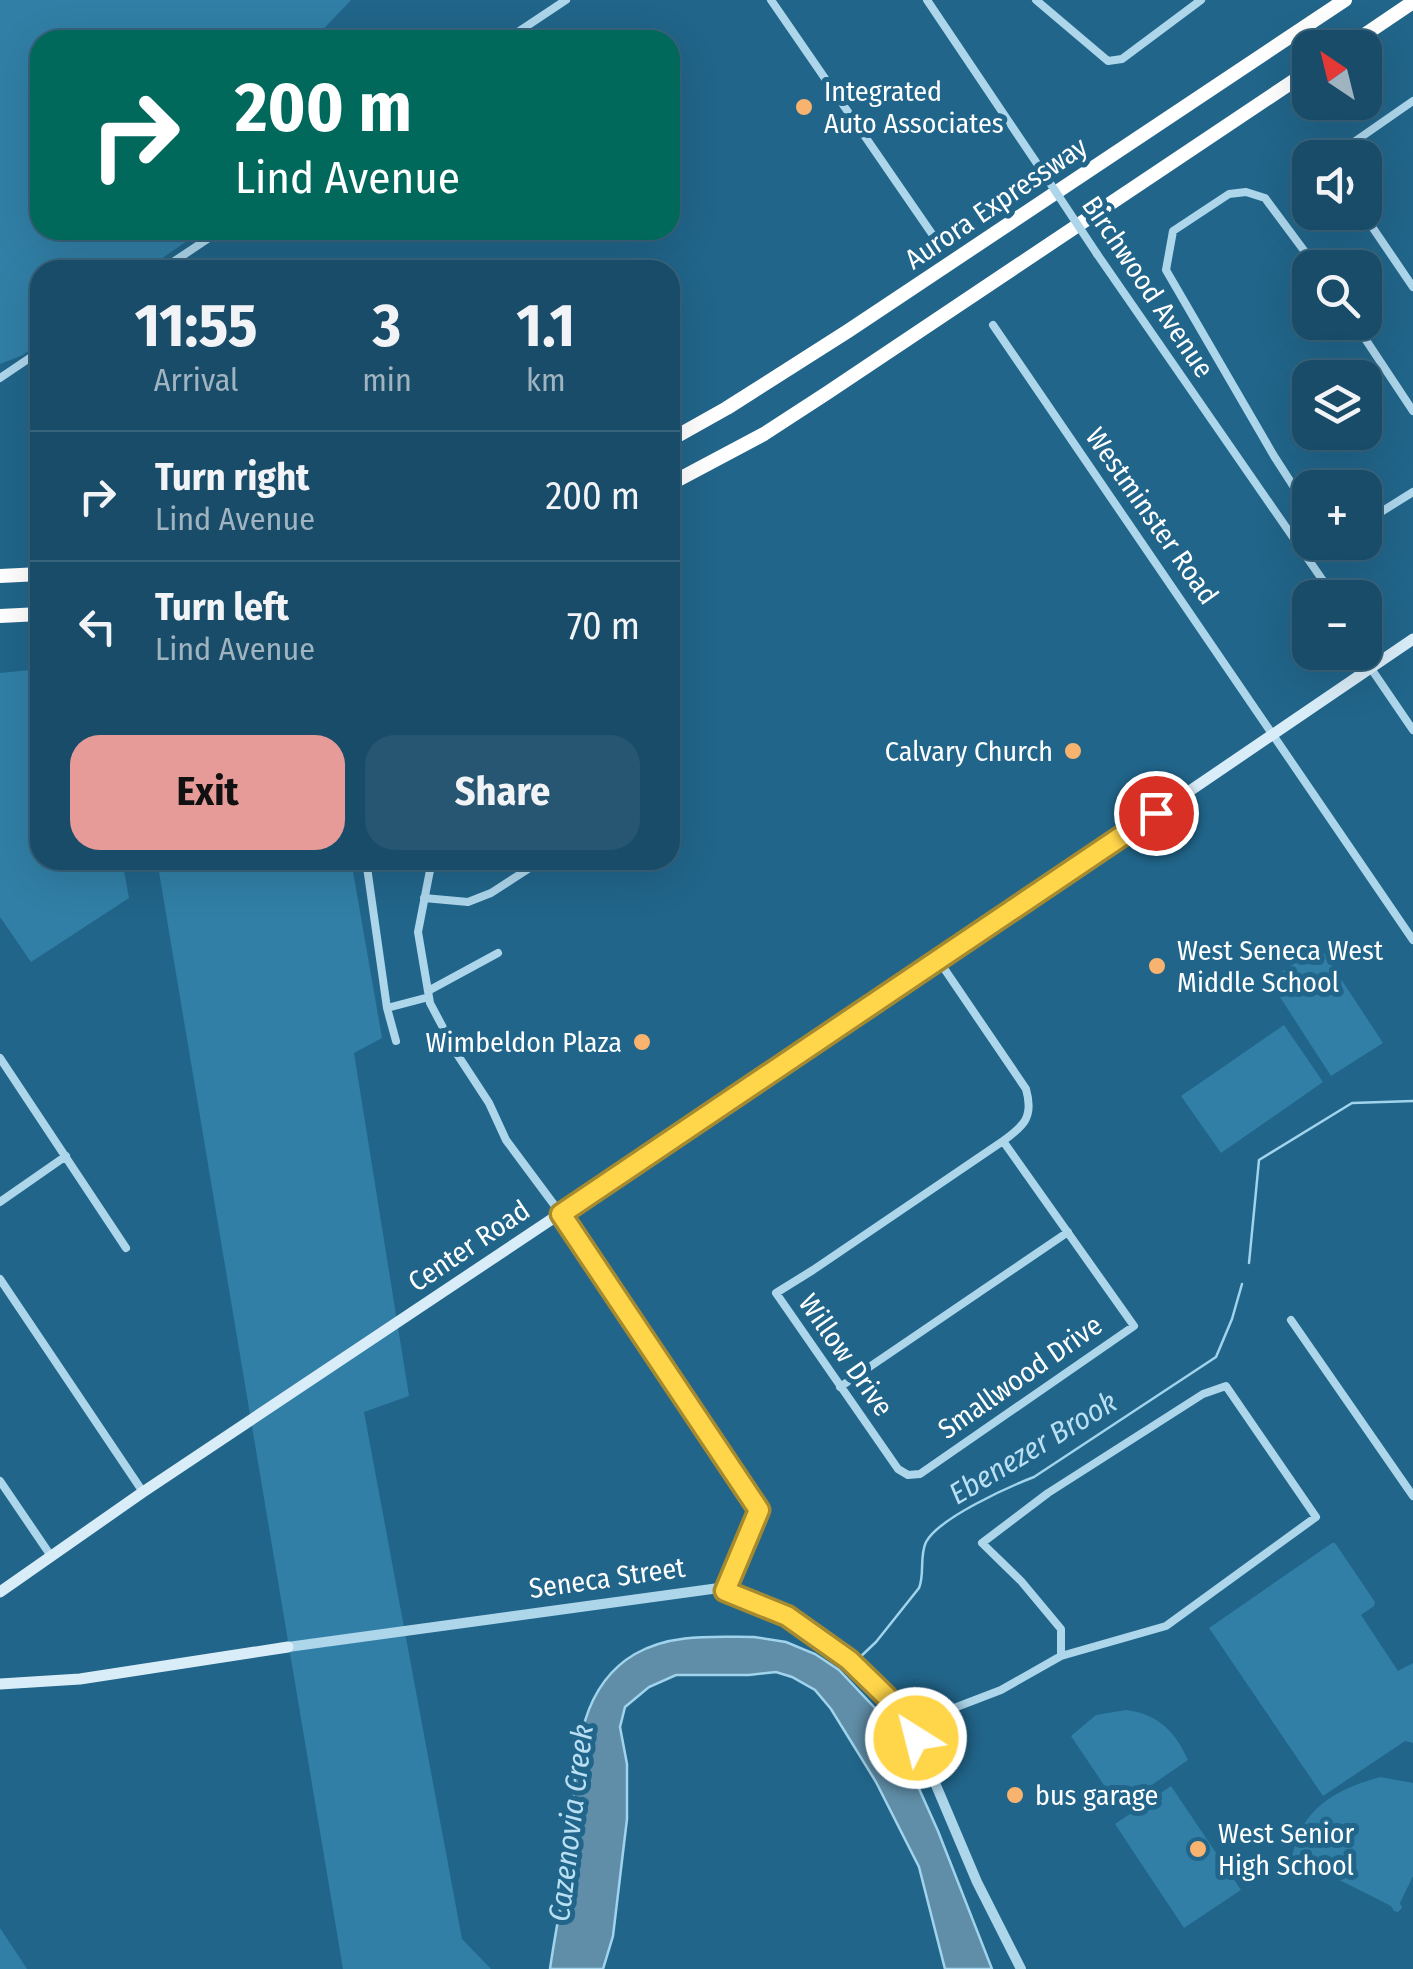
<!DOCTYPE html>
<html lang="en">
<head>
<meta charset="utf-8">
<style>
  :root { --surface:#194c68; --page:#265671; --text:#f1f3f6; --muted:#9fb4c0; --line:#37637c; --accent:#e69b98 }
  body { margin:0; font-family:"Fira Sans Condensed",sans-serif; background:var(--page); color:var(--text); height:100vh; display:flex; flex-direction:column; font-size:38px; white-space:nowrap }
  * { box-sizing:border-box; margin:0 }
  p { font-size:32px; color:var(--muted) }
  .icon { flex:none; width:55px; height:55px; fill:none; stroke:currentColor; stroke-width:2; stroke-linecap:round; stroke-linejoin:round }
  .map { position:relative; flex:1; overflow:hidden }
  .drawer { position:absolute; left:30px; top:260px; width:650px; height:610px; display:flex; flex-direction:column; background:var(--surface); border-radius:30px; box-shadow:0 10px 40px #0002,0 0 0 2px var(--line) }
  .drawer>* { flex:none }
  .banner { position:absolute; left:30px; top:30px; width:650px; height:210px; border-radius:30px; box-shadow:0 10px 40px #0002,0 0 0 2px var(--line); background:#00695c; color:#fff; overflow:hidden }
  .needle { width:65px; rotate:325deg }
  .tools { position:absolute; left:1292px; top:30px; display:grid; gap:20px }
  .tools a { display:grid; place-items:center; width:90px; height:90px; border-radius:20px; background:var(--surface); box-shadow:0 10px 40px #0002,0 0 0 2px var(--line); font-size:50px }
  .pin { position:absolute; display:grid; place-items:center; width:85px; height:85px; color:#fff; margin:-42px; border:5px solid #fff; border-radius:50%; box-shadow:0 2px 10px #0007 }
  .me { position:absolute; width:110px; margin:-55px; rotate:324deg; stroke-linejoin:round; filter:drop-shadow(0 0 8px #0008) }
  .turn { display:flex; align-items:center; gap:35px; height:210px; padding:0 40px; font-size:45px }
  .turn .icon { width:130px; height:130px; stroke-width:2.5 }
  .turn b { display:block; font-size:70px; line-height:85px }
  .eta { display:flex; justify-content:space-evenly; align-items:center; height:170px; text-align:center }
  .eta b { font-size:60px; font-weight:700; line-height:70px }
  .button { display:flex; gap:20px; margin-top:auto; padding:20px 40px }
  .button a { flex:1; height:115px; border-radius:30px; background:var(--accent); color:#111; font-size:40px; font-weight:700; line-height:115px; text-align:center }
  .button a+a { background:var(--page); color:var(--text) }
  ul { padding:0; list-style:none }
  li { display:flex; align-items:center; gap:30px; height:130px; padding:0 40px; border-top:2px solid var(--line) }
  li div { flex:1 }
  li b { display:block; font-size:38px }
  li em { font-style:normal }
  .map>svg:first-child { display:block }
</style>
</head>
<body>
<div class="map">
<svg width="1413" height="1969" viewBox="0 0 1413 1969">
  <rect width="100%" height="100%" fill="#21658a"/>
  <path fill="#317fa6" d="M 0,0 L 351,0 L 313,40 L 40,40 L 40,230 L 203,230 L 145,270 L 40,270 L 40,342 L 23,355 L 0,364 Z
    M 40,669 L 40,860 L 122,860 L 129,898 L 31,962 L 0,917 L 0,673 Z
    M 157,860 L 351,860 L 382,1038 L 354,1053 L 409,1396 L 364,1412 L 462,1939 L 491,1969 L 343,1969 Z
    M 1320,947 L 1383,1043 L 1331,1076 L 1269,980 Z
    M 1284,1025 L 1323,1082 L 1221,1153 L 1181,1096 Z
    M 1332,1543 L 1335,1543 L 1375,1602 L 1374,1606 L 1361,1615 L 1398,1671 L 1413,1663 L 1413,1743 L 1405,1741 L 1323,1796 L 1209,1628 Z
    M 1126,1710 C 1158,1714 1175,1731 1188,1760 L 1124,1804 L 1116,1803 L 1071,1736 L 1096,1715 Z
    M 1380,1777 L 1413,1783 L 1413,1876 L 1400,1903 L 1402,1908 L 1398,1912 L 1394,1911 L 1391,1906 L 1292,1856 C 1295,1846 1298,1833 1304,1824 C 1322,1797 1349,1786 1380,1777 Z
    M 1171,1786 L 1241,1890 L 1184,1928 L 1115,1824 Z
    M 0,1928 L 27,1969 L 0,1969 Z"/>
  <path fill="#608ea8" stroke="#a1d4ec" stroke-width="2.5" d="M 754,1637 L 786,1642 L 815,1654 L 839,1670 L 890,1724 L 938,1831 L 992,1969 L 945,1969 L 919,1867 L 876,1782 L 831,1709 L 815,1690 L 792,1677 L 776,1672 L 749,1675 L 676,1675 L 649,1687 L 625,1707 L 620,1727 L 627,1764 L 627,1819 L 613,1936 L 603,1969 L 550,1969 C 556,1926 566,1883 570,1841 C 577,1776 570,1692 635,1654 C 671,1633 714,1637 754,1637 Z"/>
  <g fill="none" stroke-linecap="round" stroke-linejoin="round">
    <path stroke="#a1d4ec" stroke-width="2.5" d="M 1249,1263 L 1259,1160 L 1352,1103 L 1413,1101
      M 857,1660 L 876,1642 L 919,1588 C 925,1574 919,1557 926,1542 C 939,1518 1008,1487 1034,1477 L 1216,1357 L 1232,1319 L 1242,1284"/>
    <path stroke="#add6eb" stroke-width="8" d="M 771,0 L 939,244
      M 927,0 L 1040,168
      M 1036,0 L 1108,61 L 1122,59 L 1201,0
      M 506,40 L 566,0
      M 1331,158 L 1413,101
      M 1362,212 L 1413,287
      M 1097,254 L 1335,598
      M 161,270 L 221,230
      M 1354,322 L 1413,411
      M 993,325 L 1413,940
      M 0,378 L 40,351
      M 1310,512 L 1274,456 L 1166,270 L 1173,231 L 1229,194 L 1246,192 L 1265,198 L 1317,268
      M 1365,522 L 1413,492
      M 1365,641 L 1379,661
      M 1370,667 L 1413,730
      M 366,860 L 387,1008 L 429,997
      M 432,860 L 418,932 L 430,1003 L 457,1054 L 489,1103 L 506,1140 L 561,1214 L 759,1510 L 725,1591
      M 642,863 L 646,860
      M 424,898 L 468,902 L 491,893 L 542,860
      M 939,961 L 1026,1089 C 1034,1117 1024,1126 1003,1141 L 813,1270 L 776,1293 L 898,1469 L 908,1475 L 920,1474 L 1134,1326 L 1003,1141
      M 428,991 L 498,953
      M 387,1008 L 396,1041
      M 0,1058 L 126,1248
      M 0,1202 L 66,1156
      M 0,1279 L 143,1492
      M 1291,1320 L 1413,1496
      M 840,1387 L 1068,1232
      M 0,1481 L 51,1556
      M 907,1726 L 1001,1690 L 1061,1656 L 1166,1626 L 1316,1517 L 1226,1386 L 1203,1394 L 1048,1493 L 982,1543 L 1021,1581 L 1061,1629 L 1061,1656"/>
    <path stroke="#add6eb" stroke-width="10" d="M 288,1647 L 719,1588 L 787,1616 L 849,1660 L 886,1696 L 916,1738 L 977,1882 L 1021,1969"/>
    <path stroke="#d9edf8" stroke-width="11" d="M 0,1592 L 143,1492 L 997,922 L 1413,639
      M 0,1684 L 80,1679 L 288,1647"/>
    <path stroke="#fff" stroke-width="14" d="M 1345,48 L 1413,2
      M 670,440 L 727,408 L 848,331 L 1345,0
      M 670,484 L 764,434 L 827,393 L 1310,70
      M 0,576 L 40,574
      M 0,616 L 40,614"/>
    <path stroke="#add6eb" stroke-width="8" d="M 1040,168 L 1097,254"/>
  </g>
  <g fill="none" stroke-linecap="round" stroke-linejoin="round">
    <g stroke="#a68a30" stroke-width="25">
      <path id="route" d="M 916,1738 L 886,1696 L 849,1660 L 787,1616 L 725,1591 L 759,1510 L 561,1214 L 1156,813"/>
    </g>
    <use href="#route" stroke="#ffd54a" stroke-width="18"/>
  </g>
  <g fill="#f8b36e" stroke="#21658a" stroke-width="4">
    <circle cx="804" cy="107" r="10"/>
    <circle cx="1073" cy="751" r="10"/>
    <circle cx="1157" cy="966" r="10"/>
    <circle cx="642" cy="1042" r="10"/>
    <circle cx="1015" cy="1795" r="10"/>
    <circle cx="1198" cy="1849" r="10"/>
  </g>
  <g text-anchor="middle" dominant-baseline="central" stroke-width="10" stroke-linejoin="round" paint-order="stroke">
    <g font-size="28" fill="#fff" stroke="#21658a" text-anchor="start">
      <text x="824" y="91">Integrated<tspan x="824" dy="32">Auto Associates</tspan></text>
      <text x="1053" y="751" text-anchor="end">Calvary Church</text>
      <text x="1177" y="950">West Seneca West<tspan x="1177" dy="32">Middle School</tspan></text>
      <text x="622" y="1042" text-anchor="end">Wimbeldon Plaza</text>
      <text x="1035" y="1795">bus garage</text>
      <text x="1218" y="1833">West Senior<tspan x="1218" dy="32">High School</tspan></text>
    </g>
    <g font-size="28" fill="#fff" stroke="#21658a">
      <text transform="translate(996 203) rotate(-34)">Aurora Expressway</text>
      <text transform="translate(1148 287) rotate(56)">Birchwood Avenue</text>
      <text transform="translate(1152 516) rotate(55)">Westminster Road</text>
      <text transform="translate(469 1246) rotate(-34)">Center Road</text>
      <text transform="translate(846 1355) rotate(55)">Willow Drive</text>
      <text transform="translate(1020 1377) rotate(-35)">Smallwood Drive</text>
      <text transform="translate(607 1578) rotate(-8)">Seneca Street</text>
    </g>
    <g font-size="30" font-style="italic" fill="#b9dff2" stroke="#21658a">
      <text transform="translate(1033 1448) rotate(-31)">Ebenezer Brook</text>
      <text transform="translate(571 1823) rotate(-83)">Cazenovia Creek</text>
    </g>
  </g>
</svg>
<div class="tools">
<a><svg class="needle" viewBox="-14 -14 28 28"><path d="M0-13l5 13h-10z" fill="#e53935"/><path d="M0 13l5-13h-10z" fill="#9fb4c0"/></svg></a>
<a><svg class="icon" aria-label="sound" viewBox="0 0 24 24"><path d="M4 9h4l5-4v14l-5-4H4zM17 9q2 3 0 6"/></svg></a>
<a><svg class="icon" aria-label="search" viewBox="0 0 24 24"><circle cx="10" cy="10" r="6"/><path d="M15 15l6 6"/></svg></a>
<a><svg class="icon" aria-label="layers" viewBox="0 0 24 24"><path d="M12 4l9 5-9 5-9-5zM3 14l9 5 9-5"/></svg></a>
<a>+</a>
<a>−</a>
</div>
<div class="pin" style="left:1156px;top:813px;background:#d93025"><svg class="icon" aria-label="arrive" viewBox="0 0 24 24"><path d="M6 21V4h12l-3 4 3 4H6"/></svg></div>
<svg class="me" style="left:916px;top:1738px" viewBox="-20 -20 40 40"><circle r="17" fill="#ffd54a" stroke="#fff" stroke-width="3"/><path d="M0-11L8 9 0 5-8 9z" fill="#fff"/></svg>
<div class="banner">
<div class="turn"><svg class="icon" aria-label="right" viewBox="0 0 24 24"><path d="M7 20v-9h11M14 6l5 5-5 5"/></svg><div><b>200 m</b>Lind Avenue</div></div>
</div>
<section class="drawer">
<div class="eta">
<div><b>11:55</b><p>Arrival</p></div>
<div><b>3</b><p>min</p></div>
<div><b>1.1</b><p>km</p></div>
</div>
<ul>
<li><svg class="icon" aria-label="right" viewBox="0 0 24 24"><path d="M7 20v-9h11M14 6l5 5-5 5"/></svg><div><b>Turn right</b><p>Lind Avenue</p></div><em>200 m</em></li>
<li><svg class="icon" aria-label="left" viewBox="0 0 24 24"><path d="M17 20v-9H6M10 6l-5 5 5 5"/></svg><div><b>Turn left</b><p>Lind Avenue</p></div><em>70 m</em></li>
</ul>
<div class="button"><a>Exit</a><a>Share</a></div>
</section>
</div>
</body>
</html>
